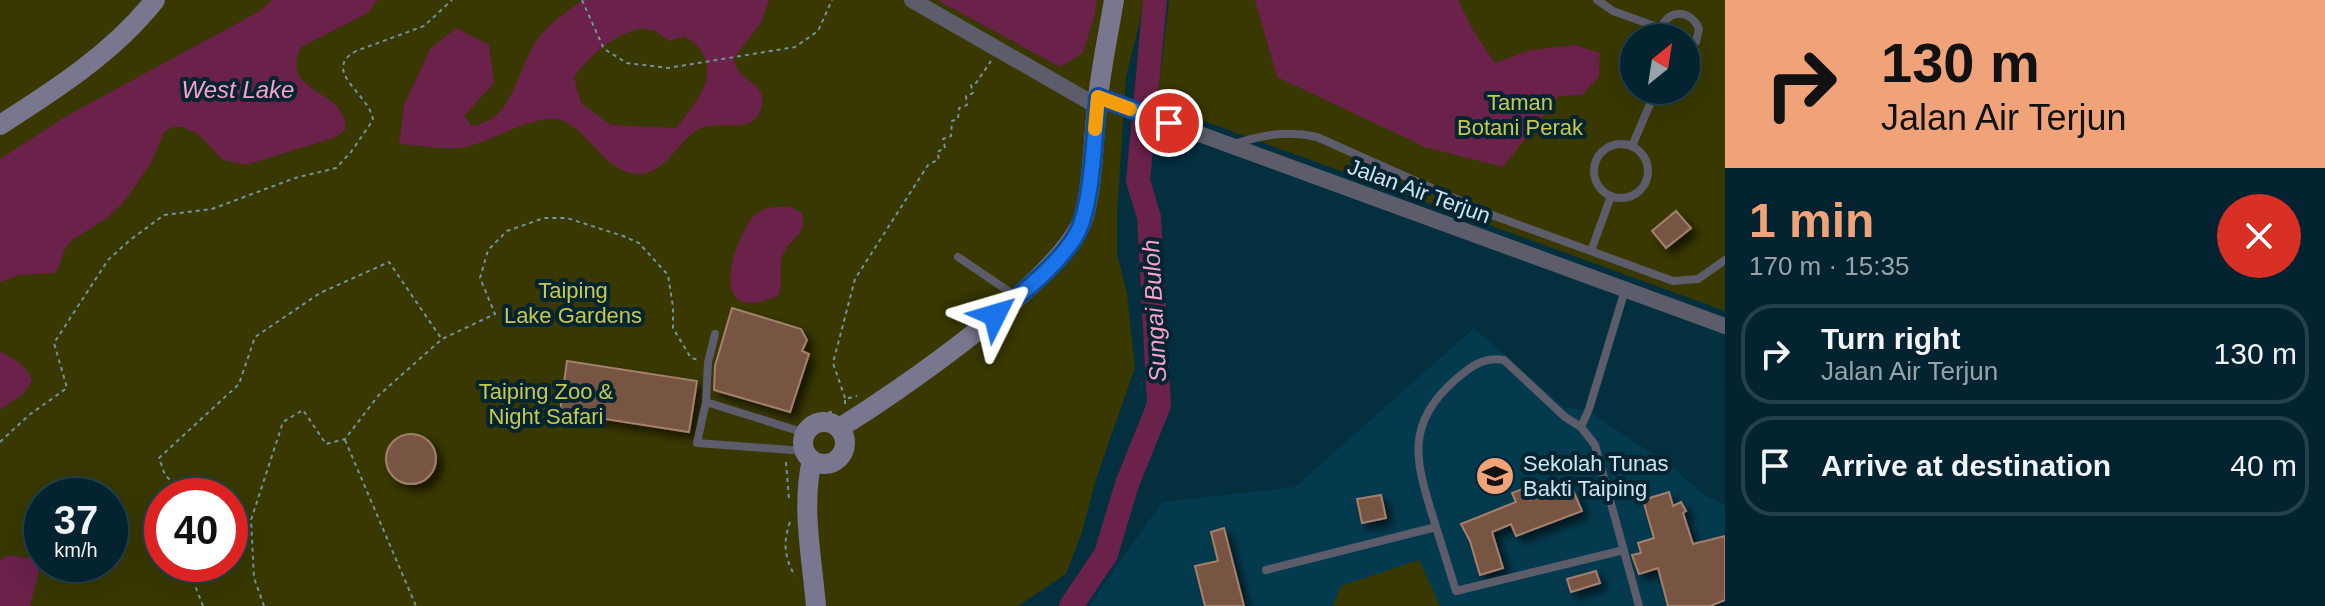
<!DOCTYPE html>
<html lang="en">
<head>
<meta charset="utf-8">
<style>
  :root { --surface:#02232f; --page:#0c2b37; --text:#f1f3f6; --muted:#96a4aa; --line:#23404b; --accent:#f0a378 }
  body { margin:0; font-family:Arial,sans-serif; background:var(--page); color:var(--text); height:100vh; display:flex; flex-direction:column; font-size:30px; white-space:nowrap }
  * { box-sizing:border-box; margin:0 }
  p { font-size:26px; color:var(--muted) }
  .icon { flex:none; width:44px; height:44px; fill:none; stroke:currentColor; stroke-width:2; stroke-linecap:round; stroke-linejoin:round }
  .map { position:relative; flex:1; overflow:hidden }
  .side { display:flex; flex-direction:column; background:var(--surface); width:600px }
  .side>* { flex:none }
  .guide { background:#f0a378; color:#111; overflow:hidden }
  .needle { width:52px; rotate:30deg }
  .tools { position:absolute; left:1620px; top:24px; display:grid; gap:16px }
  .tools a { display:grid; place-items:center; width:80px; height:80px; border-radius:50%; background:var(--surface); box-shadow:0 8px 32px #0002,0 0 0 2px var(--line); font-size:40px }
  .speed { position:absolute; left:24px; top:478px; display:flex; gap:16px; font-size:40px; font-weight:700; text-align:center }
  .speed>* { display:grid; place-content:center; width:104px; height:104px; border-radius:50%; background:var(--surface); box-shadow:0 8px 32px #0002,0 0 0 2px var(--line); line-height:1 }
  .speed small { font-size:20px; font-weight:400 }
  .speed .limit { border:12px solid #d22; background:#fff; color:#111 }
  .pin { position:absolute; display:grid; place-items:center; width:68px; height:68px; color:#fff; margin:-34px; border:4px solid #fff; border-radius:50%; box-shadow:0 2px 8px #0007 }
  .me { position:absolute; width:88px; margin:-44px; rotate:50deg; stroke-linejoin:round; filter:drop-shadow(0 0 6px #0008) }
  .turn { display:flex; align-items:center; gap:28px; height:168px; padding:0 24px; font-size:36px }
  .turn .icon { width:104px; height:104px; stroke-width:2.5 }
  .turn b { display:block; font-size:56px; line-height:68px }
  .round { display:grid; place-items:center; flex:none; width:84px; height:84px; border-radius:42px; background:var(--page) }
  .overview { display:flex; align-items:center; justify-content:space-between; height:136px; padding:0 24px }
  h1 { font-size:48px; font-weight:700; line-height:60px; color:var(--accent) }
  ul { padding:0; list-style:none }
  li { display:flex; align-items:center; gap:24px; height:100px; margin:0 16px 12px; padding:0 8px; border:4px solid var(--line); border-radius:32px }
  li div { flex:1 }
  li b { display:block; font-size:30px }
  li em { font-style:normal }
  main { display:flex; flex:1; min-height:0 }
  .map>svg:first-child { display:block }
</style>
</head>
<body>
<main>
<div class="map">
<svg width="1725" height="606" viewBox="0 0 1725 606">
  <defs>
    <filter id="shadow"><feDropShadow dx="6" dy="6" stdDeviation="4" flood-color="#0009"/></filter>
  </defs>
  <rect width="100%" height="100%" fill="#032f3f"/>
  <path fill="#043a4e" d="M 1474,328 L 1565,408 L 1585,409 L 1671,466 L 1705,496 L 1725,505 L 1725,606 L 1089,606 L 1162,502 L 1295,487 Z"/>
  <path fill="#383800" fill-rule="evenodd" d="M 0,0 L 1145,0 L 1126,77 L 1117,214 L 1117,254 L 1127,294 L 1135,368 L 1096,479 L 1082,532 L 1066,574 L 1018,606 L 0,606 ZM 42,496 L 110,496 L 110,564 L 42,564 ZM 162,496 L 230,496 L 230,564 L 162,564 Z
    M 1169,0 L 1725,0 L 1725,311 L 1157,104 ZM 1634,38 L 1686,38 L 1686,90 L 1634,90 Z
    M 1419,560 L 1440,606 L 1333,606 L 1341,586 Z"/>
  <path fill="#6a214a" fill-rule="evenodd" d="M 272,0 L 378,0 L 366,14 L 301,47 C 278,94 346,88 346,129 L 336,137 L 246,165 L 223,160 L 198,134 L 182,127 L 173,127 L 164,132 L 151,163 L 123,203 L 106,219 L 72,240 L 65,249 L 58,269 L 53,273 L 19,275 L 0,282 L 0,159 L 68,115 L 260,11 Z
    M 583,0 L 769,0 L 761,23 L 734,58 C 736,76 751,78 760,91 C 763,96 763,103 761,109 C 751,138 718,117 697,130 C 679,141 668,168 646,173 C 603,182 586,115 548,119 C 518,122 490,143 460,148 C 441,150 418,145 399,144 L 404,105 L 430,49 L 456,28 L 489,45 L 494,83 L 464,116 L 472,126 C 516,120 516,65 540,36 C 552,21 568,11 583,0 ZM 640,28 L 655,31 L 669,41 L 685,36 C 728,65 700,98 676,128 L 611,125 L 581,103 L 574,77 C 589,55 615,35 640,28 Z
    M 937,0 L 1097,0 L 1095,14 L 1083,53 L 1060,67 Z
    M 1255,0 L 1458,0 L 1473,30 L 1495,63 L 1531,50 L 1575,45 L 1600,53 L 1599,77 L 1582,95 L 1559,96 L 1503,167 L 1425,147 L 1277,77 Z
    M 775,207 L 790,207 L 801,212 C 810,236 789,236 782,257 C 778,270 784,283 778,296 C 771,298 762,302 754,303 C 724,304 729,275 734,256 C 738,244 744,226 753,217 C 759,210 767,208 775,207 Z
    M 0,351 C 13,359 28,365 32,381 L 24,393 L 0,410 Z
    M 7,555 L 42,560 L 30,606 L 0,606 L 0,560 Z"/>
  <g fill="none" stroke-linecap="round" stroke-linejoin="round">
    <path stroke="#6a214a" stroke-width="24" d="M 1071,606 L 1106,554 L 1127,484 L 1159,405 L 1149,217 L 1138,181 L 1155,0"/>
  </g>
  <path fill="#775542" stroke="#a47f6c" stroke-width="2" filter="url(#shadow)" d="M 1676,211 L 1691,228 L 1666,248 L 1652,231 Z
    M 732,308 L 801,329 L 807,340 L 802,351 L 809,354 L 790,412 L 714,390 L 715,366 Z
    M 567,361 L 697,381 L 689,432 L 560,412 Z
    M386 459a25 25 0 1 1 50 0a25 25 0 1 1-50 0Z
    M 1525,488 L 1530,500 L 1560,488 L 1563,494 L 1573,490 L 1582,511 L 1516,536 L 1511,524 L 1492,532 L 1503,568 L 1480,575 L 1470,541 L 1461,524 L 1516,502 L 1512,493 Z
    M 1669,492 L 1673,506 L 1681,502 L 1686,511 L 1683,513 L 1693,544 L 1725,536 L 1725,600 L 1710,606 L 1668,606 L 1658,568 L 1639,574 L 1632,555 L 1641,553 L 1638,543 L 1654,538 L 1643,500 Z
    M 1381,495 L 1386,518 L 1362,523 L 1357,499 Z
    M 1224,528 L 1244,606 L 1205,606 L 1195,566 L 1218,561 L 1211,532 Z
    M 1596,571 L 1600,583 L 1571,592 L 1567,579 Z"/>
  <g fill="none" stroke-linecap="round" stroke-linejoin="round">
    <path stroke="#72929f" stroke-width="2" stroke-dasharray="4 4" stroke-linecap="butt" d="M 582,0 L 604,49 L 627,63 L 668,68 L 795,47 L 818,31 L 832,0
      M 845,398 L 833,363 L 855,279 L 928,165 L 939,159 L 937,152 L 945,148 L 943,139 L 951,136 L 952,121 L 958,119 L 959,108 L 967,105 L 966,96 L 973,93 L 971,85 L 976,83 L 991,61
      M 845,404 L 845,399 L 857,396
      M 805,420 L 834,411
      M 345,440 L 416,606
      M 0,442 L 29,415 L 67,388 L 54,343 L 108,260 L 130,240 L 164,215 L 212,209 L 295,178 L 336,168 L 351,152 L 373,120 C 370,94 320,71 356,51 L 424,26 L 452,0
      M 786,462 L 789,499
      M 187,496 L 165,475 L 159,458 L 239,384 L 255,337 L 320,293 L 389,262 L 441,338
      M 790,522 C 783,542 784,557 795,576
      M 197,564 L 194,583 L 203,606
      M 264,606 L 254,578 L 251,520 L 283,422 L 303,410 L 326,444 L 345,439 L 378,396 L 442,339 L 495,314 L 480,278 L 488,250 L 507,231 L 544,218 L 567,218 L 623,236 L 639,243 L 668,275 L 673,307 L 673,328 L 691,358 L 699,360"/>
    <path stroke="#5d5c6b" stroke-width="8" d="M 1597,0 L 1613,11 L 1660,28
      M 1661,38 C 1658,12 1689,4 1699,29 L 1696,42 L 1686,50
      M1594 171a27 27 0 1 1 54 0a27 27 0 1 1-54 0Z
      M 1234,144 C 1263,135 1287,130 1317,137 L 1492,215 L 1673,281 L 1698,279 L 1725,260
      M 1632,146 L 1656,90
      M 1591,251 L 1611,196
      M 958,257 L 1017,297
      M 1625,290 L 1589,409 L 1581,427 L 1595,445 L 1639,606
      M 715,334 L 708,362 L 706,402 L 805,433
      M 706,402 L 697,443 L 804,451
      M 1581,427 L 1565,417 L 1504,360 C 1484,356 1470,367 1455,380 C 1406,423 1415,459 1432,514 C 1440,540 1448,566 1456,591 L 1624,550
      M 1266,570 L 1436,527"/>
    <path stroke="#5d5c6b" stroke-width="16" d="M 912,0 L 1097,106
      M 1098,97 L 1725,326"/>
    <path stroke="#79778f" stroke-width="20" d="M 0,125 C 55,90 114,52 155,0
      M803 443a21 21 0 1 1 42 0a21 21 0 1 1-42 0Z
      M 839,428 C 894,395 1068,275 1084,216 C 1093,182 1093,143 1097,108 C 1100,72 1108,36 1114,0
      M 812,460 C 801,507 812,558 816,606"/>
  </g>
  <g fill="none" stroke-linecap="round" stroke-linejoin="round">
    <g stroke="#114b97" stroke-width="20">
      <path id="route" d="M 995,315 C 1022,293 1056,267 1075,237 C 1093,208 1094,133 1098,97 L 1169,123"/>
    </g>
    <use href="#route" stroke="#1a73e8" stroke-width="14"/>
    <path stroke="#f59e0b" stroke-width="14" d="M 1095,129 L 1098,97 L 1130,109"/>
  </g>
  <defs>
    <g id="school-disc" transform="scale(2)"><circle r="9.5" fill="#f0a378" stroke="#052431"/><path d="M0-5L7-2L0 1L-7-2ZM-4 1L0 2.5L4 1V4Q0 6-4 4Z" fill="#111"/></g>
  </defs>
  <g fill-rule="evenodd">
    <use href="#school-disc" x="1495" y="476"/>
  </g>
  <g text-anchor="middle" dominant-baseline="central" stroke-width="8" stroke-linejoin="round" paint-order="stroke">
    <g font-size="22" fill="#c7c84d" stroke="#052431">
      <text x="1520" y="102">Taman<tspan x="1520" dy="25">Botani Perak</tspan></text>
      <text x="573" y="290">Taiping<tspan x="573" dy="25">Lake Gardens</tspan></text>
      <text x="546" y="391">Taiping Zoo &amp;<tspan x="546" dy="25">Night Safari</tspan></text>
    </g>
    <g font-size="22" fill="#cfe4ef" stroke="#052431">
      <text transform="translate(1419 191) rotate(20)">Jalan Air Terjun</text>
    </g>
    <g font-size="22" fill="#cfe4ef" stroke="#052431" text-anchor="start">
      <text x="1523" y="463">Sekolah Tunas<tspan x="1523" dy="25">Bakti Taiping</tspan></text>
    </g>
    <g font-size="24" font-style="italic" fill="#f8a1cb" stroke="#052431">
      <text x="238" y="89">West Lake</text>
      <text transform="translate(1154 311) rotate(-93)">Sungai Buloh</text>
    </g>
  </g>
</svg>
<div class="tools">
<a><svg class="needle" viewBox="-14 -14 28 28"><path d="M0-13l5 13h-10z" fill="#e53935"/><path d="M0 13l5-13h-10z" fill="#96a4aa"/></svg></a>
</div>
<div class="speed"><div>37<small>km/h</small></div><div class="limit">40</div></div>
<div class="pin" style="left:1169px;top:123px;background:#d93025"><svg class="icon" aria-label="arrive" viewBox="0 0 24 24"><path d="M6 21V4h12l-3 4 3 4H6"/></svg></div>
<svg class="me" style="left:995px;top:315px" viewBox="-20 -20 40 40"><path d="M0-17L14 15 0 8-14 15z" fill="#1a73e8" stroke="#fff" stroke-width="4"/></svg>
</div>
<section class="side">
<div class="guide">
<div class="turn"><svg class="icon" aria-label="right" viewBox="0 0 24 24"><path d="M7 20v-9h11M14 6l5 5-5 5"/></svg><div><b>130 m</b>Jalan Air Terjun</div></div>
</div>
<div class="overview"><div><h1>1 min</h1><p>170 m · 15:35</p></div><a class="round" style="background:#d93025;color:#fff"><svg class="icon" aria-label="close" viewBox="0 0 24 24"><path d="M6 6l12 12M18 6L6 18"/></svg></a></div>
<ul>
<li><svg class="icon" aria-label="right" viewBox="0 0 24 24"><path d="M7 20v-9h11M14 6l5 5-5 5"/></svg><div><b>Turn right</b><p>Jalan Air Terjun</p></div><em>130 m</em></li>
<li><svg class="icon" aria-label="arrive" viewBox="0 0 24 24"><path d="M6 21V4h12l-3 4 3 4H6"/></svg><div><b>Arrive at destination</b></div><em>40 m</em></li>
</ul>
</section>
</main>
</body>
</html>
